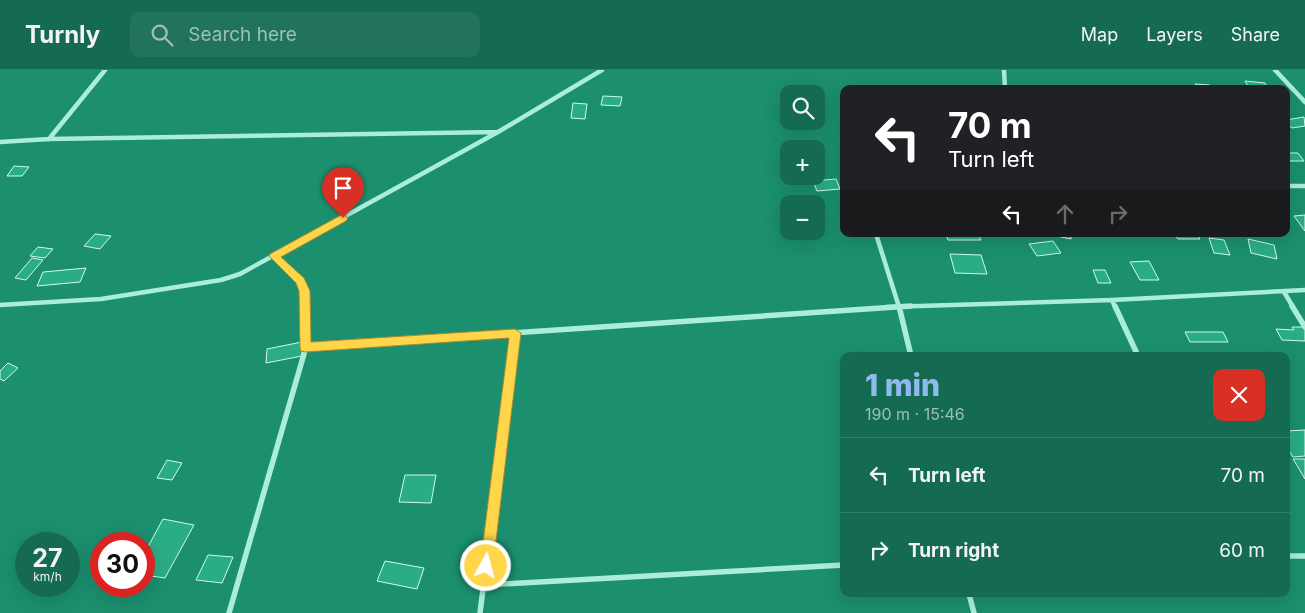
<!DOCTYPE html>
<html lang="en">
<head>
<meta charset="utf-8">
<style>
  :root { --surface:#146b52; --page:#21735c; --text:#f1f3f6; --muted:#9dbfb8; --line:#337e69; --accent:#90b9f0 }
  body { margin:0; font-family:Inter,sans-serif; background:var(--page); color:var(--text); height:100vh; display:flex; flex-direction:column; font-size:19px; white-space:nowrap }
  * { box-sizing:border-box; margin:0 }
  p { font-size:16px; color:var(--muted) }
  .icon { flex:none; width:28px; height:28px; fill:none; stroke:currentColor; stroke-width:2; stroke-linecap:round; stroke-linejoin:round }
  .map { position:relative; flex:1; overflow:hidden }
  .sheet { position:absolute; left:840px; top:282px; width:450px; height:245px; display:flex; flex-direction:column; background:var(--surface); border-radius:10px; box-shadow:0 5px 20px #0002 }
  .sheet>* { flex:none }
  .guide { position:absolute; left:840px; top:15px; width:450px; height:152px; border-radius:10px; box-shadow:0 5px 20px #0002; background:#202124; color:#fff; overflow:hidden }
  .buttons { position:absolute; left:780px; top:15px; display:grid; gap:10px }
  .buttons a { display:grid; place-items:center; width:45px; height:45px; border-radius:10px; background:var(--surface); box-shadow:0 5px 20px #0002; font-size:25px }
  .speed { position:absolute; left:15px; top:462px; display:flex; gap:10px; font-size:25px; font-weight:700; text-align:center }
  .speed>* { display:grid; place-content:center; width:65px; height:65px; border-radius:50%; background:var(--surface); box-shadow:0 5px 20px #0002; line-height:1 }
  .speed small { font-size:12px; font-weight:400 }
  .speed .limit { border:8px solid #d22; background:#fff; color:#111 }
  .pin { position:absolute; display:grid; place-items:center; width:42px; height:42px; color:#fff; margin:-51px -21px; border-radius:50% 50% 50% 0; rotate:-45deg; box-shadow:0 0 5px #0007 }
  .pin .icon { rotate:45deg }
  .me { position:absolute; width:55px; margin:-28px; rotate:7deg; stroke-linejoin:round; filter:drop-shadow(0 0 4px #0008) }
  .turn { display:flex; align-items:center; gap:18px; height:105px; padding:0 25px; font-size:22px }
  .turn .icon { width:65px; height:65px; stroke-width:2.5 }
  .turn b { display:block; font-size:35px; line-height:42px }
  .lanes { display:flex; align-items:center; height:48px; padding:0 25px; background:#0003; justify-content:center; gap:25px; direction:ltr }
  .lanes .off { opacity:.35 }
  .round { display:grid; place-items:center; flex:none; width:52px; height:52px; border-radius:10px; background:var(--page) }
  .summary { display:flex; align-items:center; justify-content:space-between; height:85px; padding:0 25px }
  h1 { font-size:30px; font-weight:800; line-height:38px; color:var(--accent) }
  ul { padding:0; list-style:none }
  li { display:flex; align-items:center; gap:15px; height:75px; padding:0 25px; border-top:1px solid var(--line) }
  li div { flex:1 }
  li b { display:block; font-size:19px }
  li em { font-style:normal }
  header { display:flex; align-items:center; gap:30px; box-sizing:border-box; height:70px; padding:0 25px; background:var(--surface); border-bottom:1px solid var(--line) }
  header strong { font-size:24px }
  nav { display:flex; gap:28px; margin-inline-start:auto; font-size:18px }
  .search { width:350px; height:45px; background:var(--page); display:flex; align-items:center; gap:12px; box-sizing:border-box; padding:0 18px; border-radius:10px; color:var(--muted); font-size:19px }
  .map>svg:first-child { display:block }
</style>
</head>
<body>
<header>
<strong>Turnly</strong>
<div class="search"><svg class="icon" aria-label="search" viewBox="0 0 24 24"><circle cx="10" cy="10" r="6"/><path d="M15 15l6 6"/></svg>Search here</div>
<nav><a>Map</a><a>Layers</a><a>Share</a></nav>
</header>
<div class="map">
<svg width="1305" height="543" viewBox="0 0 1305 543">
  <rect width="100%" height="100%" fill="#1b8f6e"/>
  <path fill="#2aad87" stroke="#cffaed" d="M 1245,11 L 1265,13 L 1268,19 L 1249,18 Z
    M 1195,14 L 1210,15 L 1212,19 L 1198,19 Z
    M 603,26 L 622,27 L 620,36 L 601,35 Z
    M 573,33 L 587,34 L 585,49 L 571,48 Z
    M 1304,47 L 1305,56 L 1292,58 L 1286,53 L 1286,50 Z
    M 1286,83 L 1298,83 L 1304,91 L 1286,91 Z
    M 14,96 L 29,97 L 22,106 L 7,106 Z
    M 836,109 L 840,119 L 817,121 L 813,111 Z
    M 1305,145 L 1305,161 L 1294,146 Z
    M 95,164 L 111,166 L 100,179 L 84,176 Z
    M 946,164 L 978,164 L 981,170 L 948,170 Z
    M 1047,164 L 1071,164 L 1071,169 Z
    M 1174,164 L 1197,164 L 1200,169 L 1178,169 Z
    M 1209,168 L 1224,170 L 1230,185 L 1214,183 Z
    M 1248,169 L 1274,175 L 1277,189 L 1251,183 Z
    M 1053,171 L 1061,183 L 1037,186 L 1029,174 Z
    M 38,177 L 53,179 L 45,188 L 30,186 Z
    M 950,184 L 981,185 L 987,204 L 955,203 Z
    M 32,188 L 43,190 L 26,210 L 15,208 Z
    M 1149,191 L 1159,210 L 1140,210 L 1130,192 Z
    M 86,198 L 80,212 L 37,216 L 43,202 Z
    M 1093,200 L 1105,200 L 1111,213 L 1098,213 Z
    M 1292,257 L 1305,257 L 1305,271 L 1282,270 L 1276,259 L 1294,260 Z
    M 1185,262 L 1223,262 L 1228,272 L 1190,272 Z
    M 302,272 L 302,286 L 266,293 L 267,279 Z
    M 8,293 L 18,298 L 4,311 L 0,309 L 0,301 Z
    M 1305,360 L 1305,386 L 1293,387 L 1286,376 L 1286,361 Z
    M 1293,389 L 1305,389 L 1305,409 Z
    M 167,390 L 182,393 L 172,410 L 157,408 Z
    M 405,405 L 436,405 L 431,433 L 399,432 Z
    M 163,449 L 194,455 L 165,508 L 144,505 L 144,484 Z
    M 208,485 L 233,487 L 222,513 L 196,510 Z
    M 385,491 L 424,498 L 417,519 L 377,511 Z"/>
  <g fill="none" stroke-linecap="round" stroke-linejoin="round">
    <path stroke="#aaeed9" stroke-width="4.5" d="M 1004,0 L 1005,19
      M 1275,0 L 1305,32
      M 49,69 L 105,0
      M 0,72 L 49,69 L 498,62
      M 1286,116 L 1305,116
      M 876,164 L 899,237
      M 274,187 C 294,205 305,208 305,237
      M 1284,222 L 1293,237
      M 1112,230 L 1115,237
      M 0,235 L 101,229 L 221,210 L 240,204 L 498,62 L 602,0
      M 886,237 L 1112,230 L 1305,220"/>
    <path stroke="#aaeed9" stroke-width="5.5" d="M 899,236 L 911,286
      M 1115,236 L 1138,286
      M 1292,236 L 1305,257
      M 306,277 L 911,236
      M 1286,486 L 1305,486
      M 484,515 L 844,495
      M 969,524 L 974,543
      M 229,543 L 306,277 L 305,236
      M 480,543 L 515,263"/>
  </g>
  <path fill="#ffd54a" stroke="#a68a30" d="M 343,144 L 348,148 L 346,151 L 281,187 L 304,208 L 310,221 L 311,272 L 515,259 L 521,263 L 493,496 L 491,501 L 486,503 L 482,501 L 480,496 L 509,268 L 306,282 L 301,281 L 300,278 L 299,221 L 296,213 L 269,186 L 270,184 Z"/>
</svg>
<div class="buttons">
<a><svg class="icon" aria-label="search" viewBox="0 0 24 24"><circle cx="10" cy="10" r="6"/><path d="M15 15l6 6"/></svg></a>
<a>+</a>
<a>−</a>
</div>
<div class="speed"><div>27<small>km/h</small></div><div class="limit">30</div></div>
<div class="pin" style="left:343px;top:148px;background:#d93025"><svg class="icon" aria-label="arrive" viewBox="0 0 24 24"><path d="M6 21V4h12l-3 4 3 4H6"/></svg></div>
<svg class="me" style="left:486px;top:496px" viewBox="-20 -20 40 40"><circle r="17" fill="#ffd54a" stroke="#fff" stroke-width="3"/><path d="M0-11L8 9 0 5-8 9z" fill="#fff"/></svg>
<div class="guide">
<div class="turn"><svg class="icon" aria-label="left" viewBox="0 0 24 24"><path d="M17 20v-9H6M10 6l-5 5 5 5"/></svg><div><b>70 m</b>Turn left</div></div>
<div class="lanes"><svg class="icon" aria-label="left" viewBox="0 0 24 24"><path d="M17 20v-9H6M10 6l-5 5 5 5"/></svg><svg class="icon off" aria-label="ahead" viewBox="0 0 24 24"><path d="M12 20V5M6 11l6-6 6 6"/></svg><svg class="icon off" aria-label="right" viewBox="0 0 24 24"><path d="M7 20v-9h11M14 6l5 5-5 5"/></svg></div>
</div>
<section class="sheet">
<div class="summary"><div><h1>1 min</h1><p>190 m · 15:46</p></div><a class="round" style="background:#d93025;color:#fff"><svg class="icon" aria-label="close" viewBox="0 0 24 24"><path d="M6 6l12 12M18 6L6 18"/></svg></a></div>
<ul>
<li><svg class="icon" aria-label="left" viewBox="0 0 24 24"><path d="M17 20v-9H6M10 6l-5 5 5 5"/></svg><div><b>Turn left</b></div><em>70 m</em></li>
<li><svg class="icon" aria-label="right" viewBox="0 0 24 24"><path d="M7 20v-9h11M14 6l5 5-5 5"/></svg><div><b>Turn right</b></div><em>60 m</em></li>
</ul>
</section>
</div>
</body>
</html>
